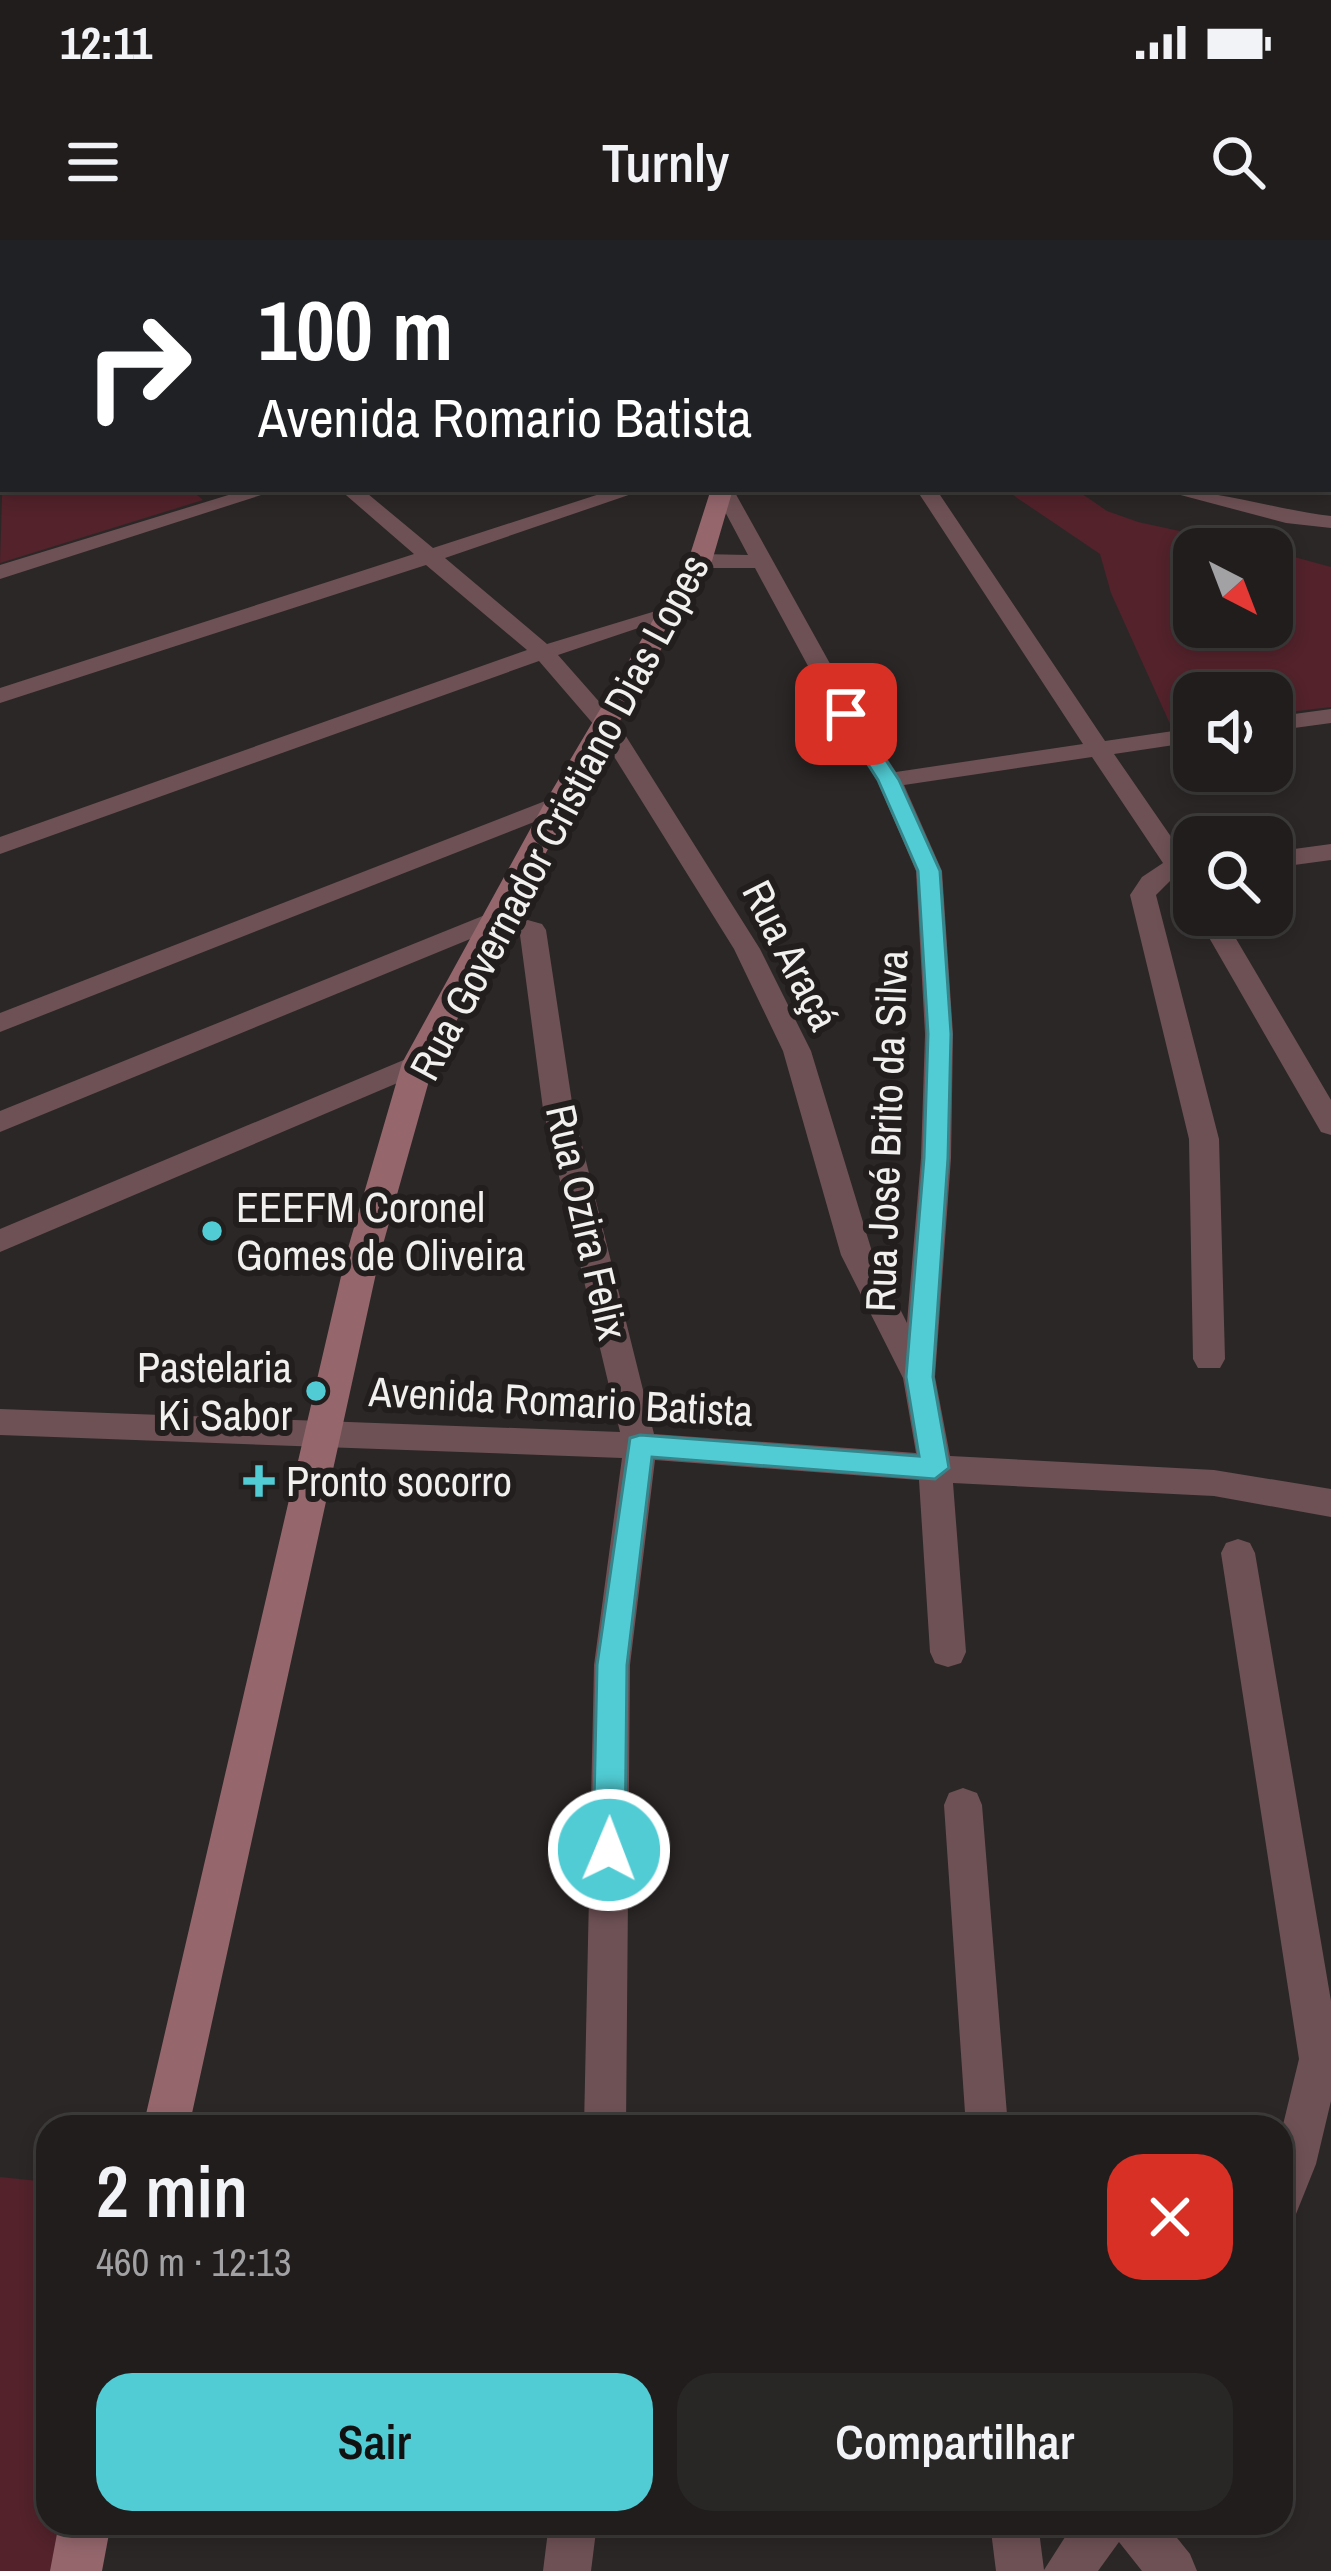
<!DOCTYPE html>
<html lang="pt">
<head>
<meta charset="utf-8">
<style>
  :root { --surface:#211d1d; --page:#292626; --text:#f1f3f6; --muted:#a2a2a4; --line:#3e3b3b; --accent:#51ccd4 }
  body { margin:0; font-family:"Archivo Narrow",sans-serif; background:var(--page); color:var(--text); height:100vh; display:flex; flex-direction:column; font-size:45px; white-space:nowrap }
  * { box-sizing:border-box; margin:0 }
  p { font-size:39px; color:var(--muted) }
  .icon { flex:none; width:66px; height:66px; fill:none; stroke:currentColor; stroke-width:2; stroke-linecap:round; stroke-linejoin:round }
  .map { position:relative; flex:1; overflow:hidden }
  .drawer { position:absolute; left:36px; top:1875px; width:1257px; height:420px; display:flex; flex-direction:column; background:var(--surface); border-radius:36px; box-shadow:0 6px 18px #0003,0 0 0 3px var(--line) }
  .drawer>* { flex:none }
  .guide { position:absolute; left:0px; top:0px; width:1332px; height:252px; box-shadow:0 6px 18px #0003,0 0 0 3px var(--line); background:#202124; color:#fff; overflow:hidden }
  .needle { width:78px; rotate:138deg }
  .tools { position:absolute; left:1173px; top:288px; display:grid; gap:24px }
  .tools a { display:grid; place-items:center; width:120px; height:120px; border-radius:24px; background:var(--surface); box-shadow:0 6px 18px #0003,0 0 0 3px var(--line); font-size:60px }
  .pin { position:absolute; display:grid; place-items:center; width:102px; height:102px; color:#fff; margin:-51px; border-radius:24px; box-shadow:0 6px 18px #0006 }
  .me { position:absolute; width:132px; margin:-66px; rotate:1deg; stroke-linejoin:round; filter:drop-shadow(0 0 9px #0008) }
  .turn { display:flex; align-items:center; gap:42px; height:252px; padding:0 60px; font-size:54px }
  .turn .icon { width:156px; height:156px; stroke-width:2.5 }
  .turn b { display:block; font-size:84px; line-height:102px }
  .round { display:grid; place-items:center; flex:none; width:126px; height:126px; border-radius:36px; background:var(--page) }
  .head { display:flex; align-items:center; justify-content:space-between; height:204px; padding:0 60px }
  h1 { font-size:72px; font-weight:600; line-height:90px }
  .cta { display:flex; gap:24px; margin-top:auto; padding:24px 60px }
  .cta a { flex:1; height:138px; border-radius:36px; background:var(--accent); color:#111; font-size:48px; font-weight:600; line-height:138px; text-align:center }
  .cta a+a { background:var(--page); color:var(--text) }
  .status { display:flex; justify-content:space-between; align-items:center; height:84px; padding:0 60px; background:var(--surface); direction:ltr }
  .status svg { height:33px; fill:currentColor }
  header { display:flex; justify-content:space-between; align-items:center; height:156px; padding:0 60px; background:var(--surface); font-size:54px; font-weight:600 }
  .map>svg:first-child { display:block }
</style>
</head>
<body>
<div class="status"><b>12:11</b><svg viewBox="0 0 49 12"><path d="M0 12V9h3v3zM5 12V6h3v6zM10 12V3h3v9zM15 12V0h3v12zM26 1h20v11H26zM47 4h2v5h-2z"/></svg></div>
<header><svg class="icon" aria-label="menu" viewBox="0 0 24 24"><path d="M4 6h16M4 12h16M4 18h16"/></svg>Turnly<svg class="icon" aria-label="search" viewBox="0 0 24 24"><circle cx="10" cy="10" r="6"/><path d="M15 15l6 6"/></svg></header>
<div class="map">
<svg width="1331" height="2331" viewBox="0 0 1331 2331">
  <rect width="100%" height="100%" fill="#2c2727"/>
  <path fill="#53222b" d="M 3,226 L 3,249 L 190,249 L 203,260 L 0,323 Z
    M 1004,249 L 1075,249 L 1107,271 L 1138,282 L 1262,309 L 1194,309 L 1194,387 L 1272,387 L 1272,311 L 1331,327 L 1331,467 L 1272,474 L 1272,453 L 1194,453 L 1194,483 L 1171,486 L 1111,353 L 1100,314 Z
    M 0,1937 L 48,1942 L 48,2283 L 96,2283 L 85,2331 L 0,2331 Z"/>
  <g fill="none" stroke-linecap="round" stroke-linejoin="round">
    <path fill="#6e5155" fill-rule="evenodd" d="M 44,0 L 64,0 L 66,3 L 46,3 Z
      M 132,0 L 159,0 L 130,3 Z
      M 455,0 L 482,0 L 453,3 Z
      M 760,0 L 781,0 L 783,3 L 762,3 Z
      M 909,0 L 930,0 L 932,3 L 911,3 Z
      M 972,0 L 995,0 L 970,3 Z
      M 1104,0 L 1124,0 L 1102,3 Z
      M 1247,0 L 1265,0 L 1245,3 Z
      M 0,33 L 3,33 L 3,43 L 0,43 Z
      M 3,120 L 3,132 L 0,133 L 0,121 Z
      M 1329,130 L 1331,131 L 1329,148 Z
      M 1329,204 L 1331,204 L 1331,216 L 1329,216 Z
      M 3,212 L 3,224 L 0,225 L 0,213 Z
      M 248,249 L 280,249 L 0,339 L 0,325 Z
      M 339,249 L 362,249 L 433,308 L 615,249 L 646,249 L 445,318 L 547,404 L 669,367 L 680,374 L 558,415 L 617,482 L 760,709 L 811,811 L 873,1015 L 907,1083 L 921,918 L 925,794 L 916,631 L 877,540 L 834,474 L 755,328 L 700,328 L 689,321 L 700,314 L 748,315 L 713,249 L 733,249 L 858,474 L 896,532 L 1083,504 L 916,249 L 936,249 L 1105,501 L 1194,488 L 1194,502 L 1114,514 L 1185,617 L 1194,615 L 1194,657 L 1185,655 L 1173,638 L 1156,655 L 1219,899 L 1225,1119 L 1220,1128 L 1198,1128 L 1193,1119 L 1189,899 L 1130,655 L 1142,637 L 1163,623 L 1092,517 L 904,545 L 942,631 L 953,794 L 951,918 L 935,1137 L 950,1216 L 1214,1230 L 1331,1249 L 1331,1277 L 1214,1256 L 953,1243 L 966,1412 L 961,1423 L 948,1427 L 935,1423 L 930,1412 L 919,1240 L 655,1220 L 630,1425 L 626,1887 L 584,1887 L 594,1425 L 622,1218 L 0,1195 L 0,1169 L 620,1192 L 543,869 L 520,695 L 497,688 L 0,892 L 0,871 L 495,671 L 542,684 L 546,690 L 573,869 L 654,1194 L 916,1213 L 903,1138 L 841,1015 L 783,811 L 734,709 L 595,486 L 539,421 L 0,614 L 0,597 L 527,410 L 426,325 L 0,463 L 0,448 L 414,314 Z
      M 1158,249 C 1216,249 1272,269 1331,276 L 1331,288 L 1286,283 Z
      M 1331,469 L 1331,483 L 1272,491 L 1272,477 Z
      M 558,556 L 567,559 L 571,564 L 567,569 L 0,792 L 0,773 Z
      M 1331,604 L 1331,620 L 1272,628 L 1272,612 Z
      M 1196,675 L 1222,675 L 1331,860 L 1331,895 L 1321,892 Z
      M 418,814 L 428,816 L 432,823 L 428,830 L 0,1012 L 0,989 Z
      M 1238,1299 L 1250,1303 L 1255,1313 L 1331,1761 L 1331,1861 L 1316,1924 L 1296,1974 L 1281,1981 L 1281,1893 L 1299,1819 L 1221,1313 L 1226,1303 Z
      M 963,1548 L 977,1553 L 982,1565 L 1008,1887 L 966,1887 L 944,1565 L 949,1553 Z
      M 549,2283 L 597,2283 L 591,2331 L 543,2331 Z
      M 990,2283 L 1038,2283 L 1044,2330 L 1074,2283 L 1165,2283 L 1190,2314 L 1197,2331 L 1142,2331 L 1119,2302 L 1098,2331 L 996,2331 Z"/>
    <path fill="#95676d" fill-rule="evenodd" d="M 723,0 L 743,0 L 721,3 Z
      M 711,249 L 733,249 L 712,321 L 572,564 L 434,823 L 380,1015 L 189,1887 L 143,1887 L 346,1015 L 402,823 L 544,564 L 688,321 Z
      M 59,2283 L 111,2283 L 102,2331 L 50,2331 Z"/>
  </g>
  <path fill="#51ccd4" stroke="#35858a" stroke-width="3" d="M 839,470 L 853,470 L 899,540 L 940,631 L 951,794 L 948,918 L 933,1137 L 949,1228 L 935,1239 L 652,1217 L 627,1425 L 625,1610 L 620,1620 L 609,1624 L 598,1620 L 593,1610 L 597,1425 L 630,1198 L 640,1195 L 919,1216 L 906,1137 L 924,918 L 928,794 L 918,631 L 878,540 L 836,474 Z"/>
  <g fill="#51ccd4" stroke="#221e1e" stroke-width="4.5">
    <circle cx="212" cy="991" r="12"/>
    <circle cx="316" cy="1151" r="12"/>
    <path d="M253 1223h12v12h12v12h-12v12h-12v-12h-12v-12h12z"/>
  </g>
  <g text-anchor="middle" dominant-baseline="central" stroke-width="12" stroke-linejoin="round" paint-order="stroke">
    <g font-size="42" fill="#f2efef" stroke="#221e1e">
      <text transform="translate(559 577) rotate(-62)">Rua Governador Cristiano Dias Lopes</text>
      <text transform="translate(791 715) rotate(63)">Rua Araçá</text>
      <text transform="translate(886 891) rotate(-88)">Rua José Brito da Silva</text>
      <text transform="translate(587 982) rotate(77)">Rua Ozira Felix</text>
      <text transform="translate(561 1161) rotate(3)">Avenida Romario Batista</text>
    </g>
    <g font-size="42" fill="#f2efef" stroke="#221e1e" text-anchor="start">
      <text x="236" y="967">EEEFM Coronel<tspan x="236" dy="48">Gomes de Oliveira</tspan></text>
      <text x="292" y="1127" text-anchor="end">Pastelaria<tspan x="292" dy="48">Ki Sabor</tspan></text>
      <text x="286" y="1241">Pronto socorro</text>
    </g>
  </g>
</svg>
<div class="tools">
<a><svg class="needle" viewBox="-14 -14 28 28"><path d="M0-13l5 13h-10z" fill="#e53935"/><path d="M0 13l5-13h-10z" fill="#a2a2a4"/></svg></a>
<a><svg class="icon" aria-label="sound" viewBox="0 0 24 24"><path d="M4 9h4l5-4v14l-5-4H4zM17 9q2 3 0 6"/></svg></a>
<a><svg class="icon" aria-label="search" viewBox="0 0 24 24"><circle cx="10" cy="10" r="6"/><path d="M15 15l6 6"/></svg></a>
</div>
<div class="pin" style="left:846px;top:474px;background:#d93025"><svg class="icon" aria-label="arrive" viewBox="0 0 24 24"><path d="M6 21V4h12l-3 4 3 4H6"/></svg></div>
<svg class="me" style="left:609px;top:1610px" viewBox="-20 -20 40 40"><circle r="17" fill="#51ccd4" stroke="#fff" stroke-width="3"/><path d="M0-11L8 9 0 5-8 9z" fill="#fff"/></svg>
<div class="guide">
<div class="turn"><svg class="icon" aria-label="right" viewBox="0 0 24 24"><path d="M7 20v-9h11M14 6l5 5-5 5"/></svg><div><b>100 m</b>Avenida Romario Batista</div></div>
</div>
<section class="drawer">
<div class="head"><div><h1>2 min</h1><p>460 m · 12:13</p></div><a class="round" style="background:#d93025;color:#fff"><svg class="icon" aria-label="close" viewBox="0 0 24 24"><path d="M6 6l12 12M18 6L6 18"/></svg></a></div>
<div class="cta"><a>Sair</a><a>Compartilhar</a></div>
</section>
</div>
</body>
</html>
